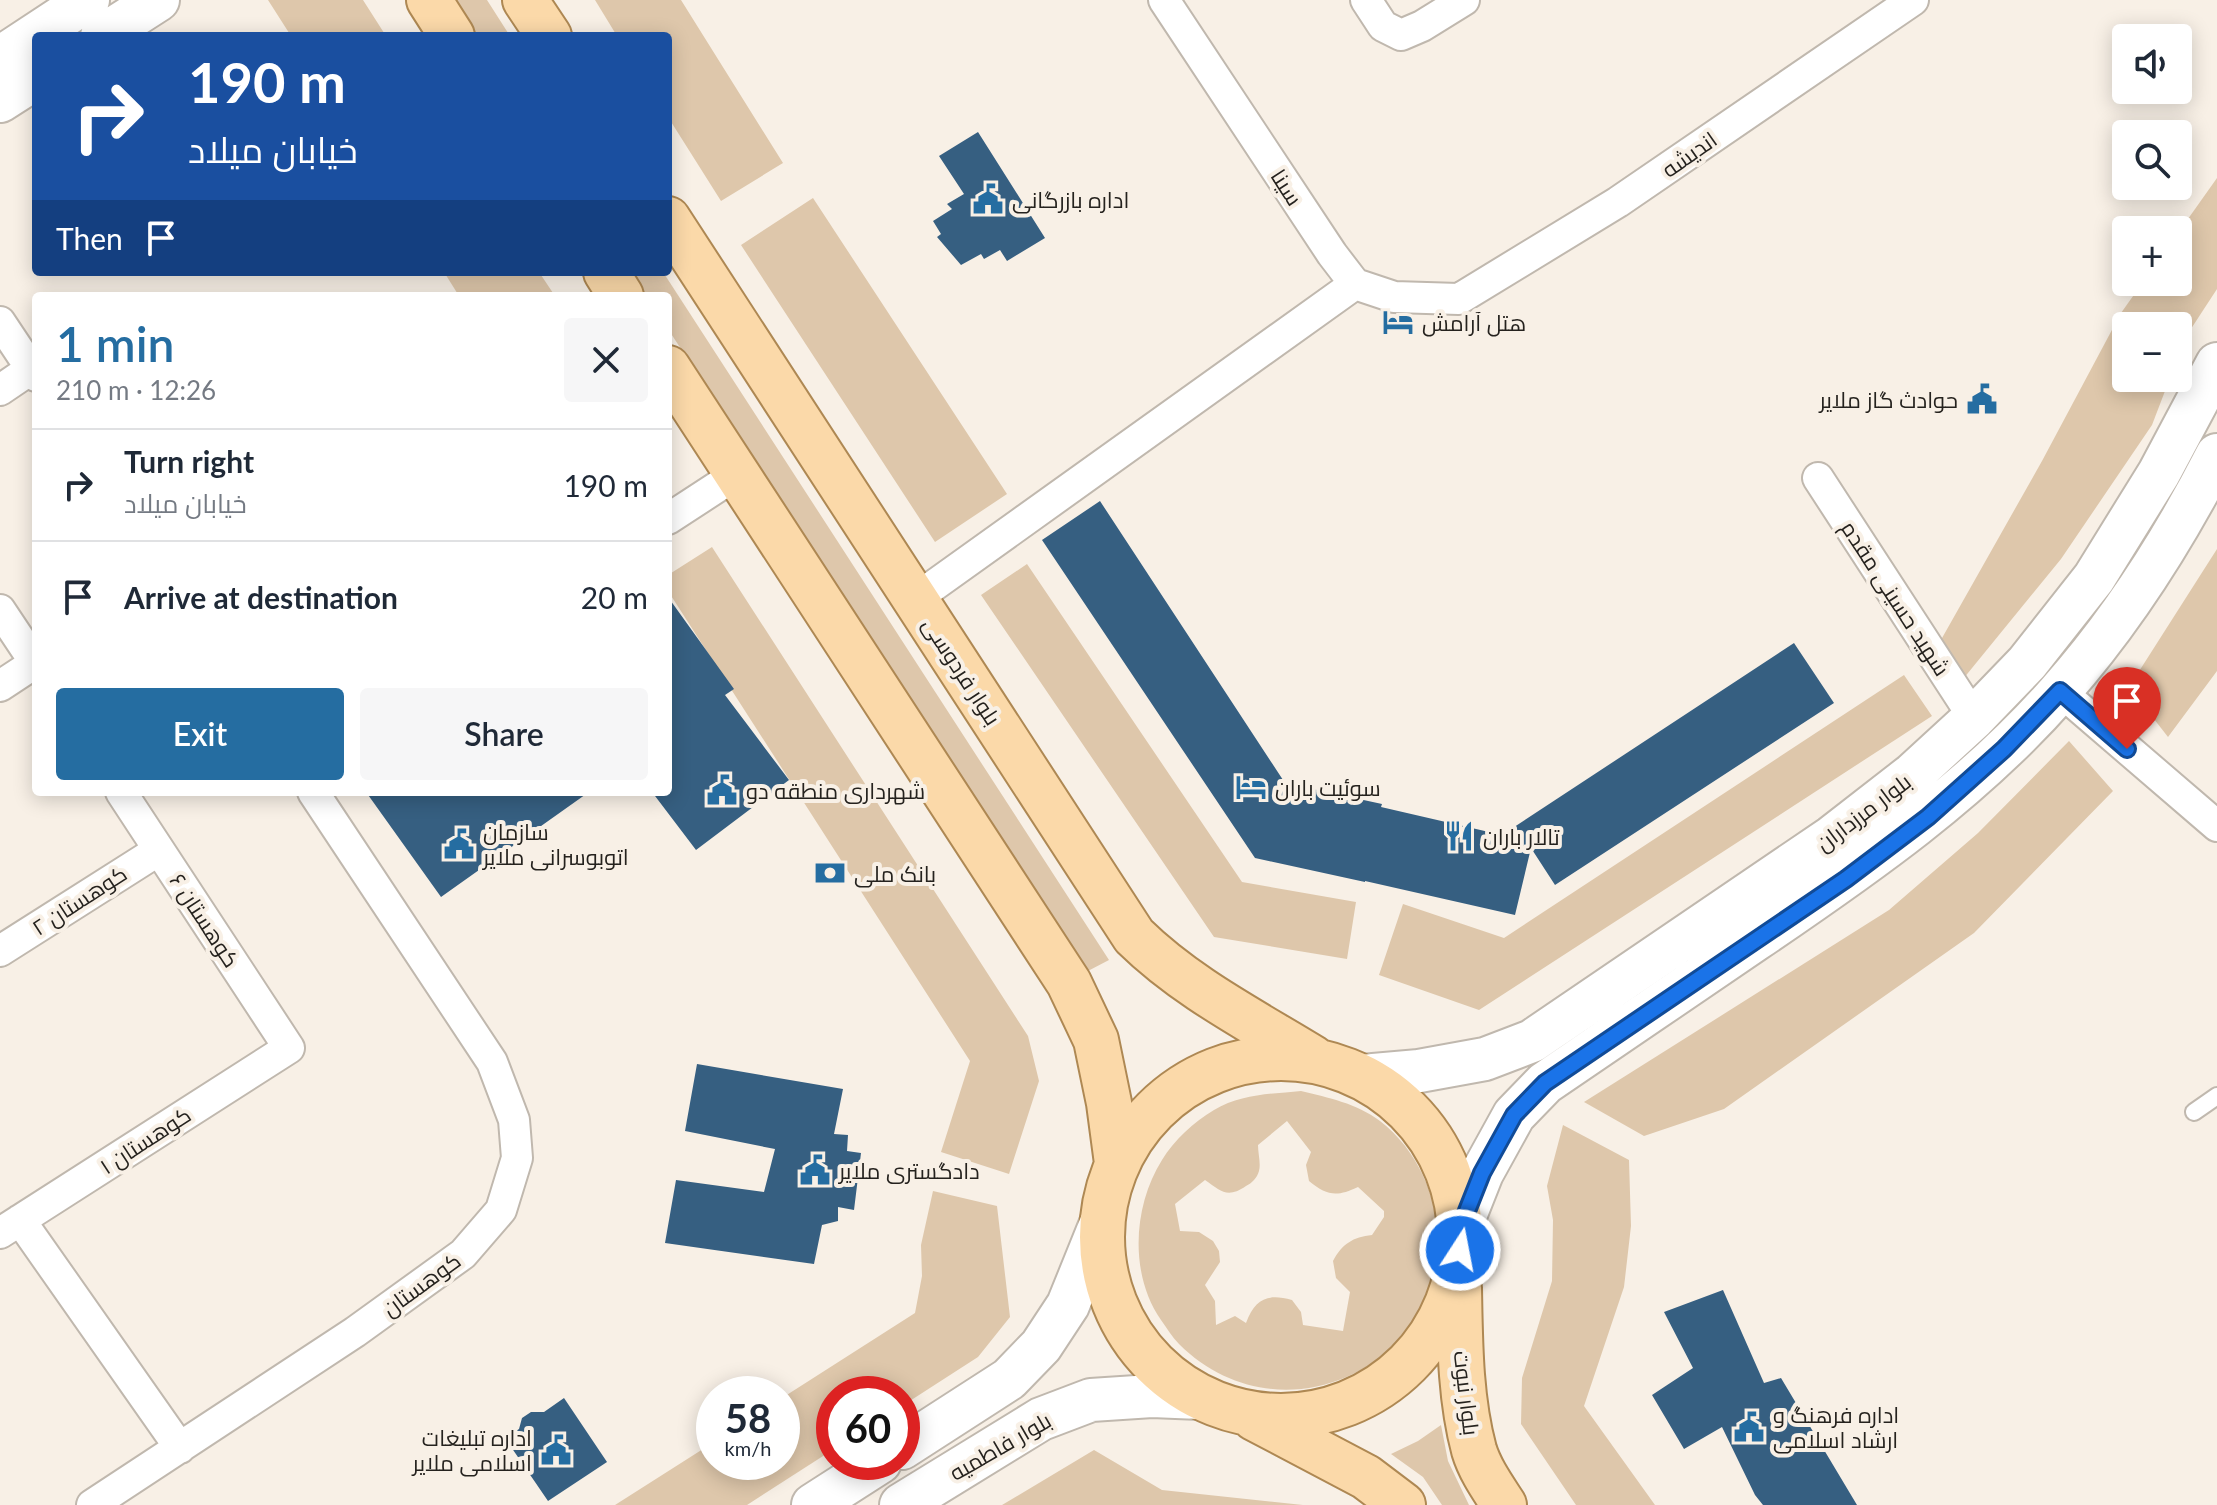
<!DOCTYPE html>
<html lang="en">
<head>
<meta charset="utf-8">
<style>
  :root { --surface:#fff; --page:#f6f6f7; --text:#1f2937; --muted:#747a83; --line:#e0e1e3; --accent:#256da1 }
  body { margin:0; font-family:Lato,Cairo,sans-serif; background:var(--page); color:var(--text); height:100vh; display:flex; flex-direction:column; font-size:30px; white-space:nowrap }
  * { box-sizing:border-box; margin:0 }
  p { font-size:26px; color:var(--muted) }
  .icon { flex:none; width:44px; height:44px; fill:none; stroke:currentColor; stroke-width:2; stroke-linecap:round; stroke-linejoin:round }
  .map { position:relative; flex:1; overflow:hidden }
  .sheet { position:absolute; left:32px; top:292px; width:640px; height:504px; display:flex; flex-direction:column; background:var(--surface); border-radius:8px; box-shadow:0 4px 20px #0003 }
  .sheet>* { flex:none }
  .hud { position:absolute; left:32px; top:32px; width:640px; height:244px; border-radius:8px; box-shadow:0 4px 20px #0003; background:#1a4fa0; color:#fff; overflow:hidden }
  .tools { position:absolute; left:2112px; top:24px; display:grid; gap:16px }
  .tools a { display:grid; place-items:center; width:80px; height:80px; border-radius:8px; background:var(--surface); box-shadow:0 4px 20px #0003; font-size:40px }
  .speed { position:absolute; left:696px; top:1376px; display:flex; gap:16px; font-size:40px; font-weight:700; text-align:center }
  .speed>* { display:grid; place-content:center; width:104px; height:104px; border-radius:50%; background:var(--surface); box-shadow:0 4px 20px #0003; line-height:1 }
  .speed small { font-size:20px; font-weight:400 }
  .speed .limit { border:12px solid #d22; background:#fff; color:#111 }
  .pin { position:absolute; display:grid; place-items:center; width:68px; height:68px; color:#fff; margin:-82px -34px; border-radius:50% 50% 50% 0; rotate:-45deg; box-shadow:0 0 8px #0007 }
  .pin .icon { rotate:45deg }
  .me { position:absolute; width:88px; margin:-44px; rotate:11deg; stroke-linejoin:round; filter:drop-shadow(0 0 6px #0008) }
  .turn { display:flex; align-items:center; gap:28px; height:168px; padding:0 24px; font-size:36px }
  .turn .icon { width:104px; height:104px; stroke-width:2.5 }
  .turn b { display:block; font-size:56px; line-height:68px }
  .then { display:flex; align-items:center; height:76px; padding:0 24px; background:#0003; gap:16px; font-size:30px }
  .round { display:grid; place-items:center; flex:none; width:84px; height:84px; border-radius:8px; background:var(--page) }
  .head { display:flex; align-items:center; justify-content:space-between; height:136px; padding:0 24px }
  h1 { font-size:48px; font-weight:600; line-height:60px; color:var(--accent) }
  .cta { display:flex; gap:16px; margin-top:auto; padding:16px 24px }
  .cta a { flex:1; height:92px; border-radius:8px; background:var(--accent); color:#fff; font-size:32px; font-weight:600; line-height:92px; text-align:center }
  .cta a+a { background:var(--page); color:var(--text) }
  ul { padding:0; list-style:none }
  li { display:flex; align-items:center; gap:24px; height:112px; padding:0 24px; border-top:2px solid var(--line) }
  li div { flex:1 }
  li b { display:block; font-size:30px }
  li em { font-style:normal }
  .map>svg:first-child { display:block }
</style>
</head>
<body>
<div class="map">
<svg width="2217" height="1505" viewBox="0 0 2217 1505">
  <rect width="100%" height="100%" fill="#f8f0e6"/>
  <path fill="#dec7ab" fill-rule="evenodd" d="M 268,0 L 363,0 L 386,36 L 291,36 Z
    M 454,0 L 487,0 L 510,36 L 477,36 Z
    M 595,0 L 681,0 L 783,163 L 721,201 L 668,117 L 668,36 L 617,36 Z
    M 2217,178 L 2217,289 L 2185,338 L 2178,357 L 2178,326 L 2126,326 L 2126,378 L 2170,378 L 2152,425 L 2061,559 L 1959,684 L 1933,654 L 2042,461 L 2121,313 L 2143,282 L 2178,282 L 2178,233 Z
    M 813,198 L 1007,494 L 935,542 L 741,245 Z
    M 444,272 L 539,272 L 555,296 L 459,296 Z
    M 631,272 L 663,272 L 1109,960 L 1086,972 L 668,329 L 668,296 L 646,296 Z
    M 712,547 L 1028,1036 L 1039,1081 L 1009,1174 L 941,1152 L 970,1061 L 668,591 L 668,575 Z
    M 2217,549 L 2217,671 L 2168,737 L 2129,687 Z
    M 1027,564 L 1242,882 L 1356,902 L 1347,959 L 1214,937 L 981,595 Z
    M 1904,675 L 1932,716 L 1479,1010 L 1379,975 L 1403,904 L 1504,938 Z
    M 2069,741 L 2113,791 L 1974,933 L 1724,1109 L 1644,1136 L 1584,1102 L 1889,910 L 1978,833 Z
    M 1301,1091 C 1329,1098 1356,1103 1380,1121 C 1445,1171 1461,1279 1400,1340 C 1338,1403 1243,1408 1179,1344 C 1172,1337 1167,1328 1161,1320 C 1129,1274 1133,1206 1162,1160 C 1174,1140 1194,1122 1214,1110 C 1241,1094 1271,1094 1301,1091 ZM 1287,1121 L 1311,1152 L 1306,1165 L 1309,1181 C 1327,1196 1337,1197 1358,1187 L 1384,1211 L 1384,1217 L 1372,1235 C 1353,1237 1342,1244 1333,1261 L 1336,1278 L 1350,1292 L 1343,1331 L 1303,1325 L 1301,1312 L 1292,1300 C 1267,1293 1255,1299 1246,1323 L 1235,1316 L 1216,1325 L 1215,1301 L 1205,1285 L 1220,1262 L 1219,1251 L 1213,1241 L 1199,1232 L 1180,1231 L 1175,1204 L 1205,1180 C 1221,1191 1227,1199 1246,1186 C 1252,1183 1257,1178 1259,1171 C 1261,1164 1258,1153 1258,1145 Z
    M 1563,1125 L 1629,1160 L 1631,1226 L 1624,1287 L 1584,1406 L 1655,1505 L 1576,1505 L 1521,1424 L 1522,1378 L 1552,1281 L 1553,1220 L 1547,1186 Z
    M 933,1191 L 997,1206 L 1010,1317 L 978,1357 L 902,1406 L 902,1394 L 834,1394 L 834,1449 L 747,1505 L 615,1505 L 714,1442 L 714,1462 L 782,1462 L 782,1398 L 915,1313 L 922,1276 L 921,1245 Z
    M 1441,1425 L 1448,1461 L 1469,1505 L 1442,1505 L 1423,1477 L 1391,1454 L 1418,1441 Z
    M 1094,1450 L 1162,1490 L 1303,1505 L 1002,1505 Z"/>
  <path fill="#365f81" d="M 978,132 L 1045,238 L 1007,261 L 1000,250 L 984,259 L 981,254 L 961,265 L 937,237 L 941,234 L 933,221 L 952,209 L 947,204 L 964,194 L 939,156 Z
    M 1100,501 L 1285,783 L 1382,804 L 1381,807 L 1502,835 L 1794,643 L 1834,703 L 1555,885 L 1531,848 L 1515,915 L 1365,881 L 1365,882 L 1255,858 L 1042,540 Z
    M 668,597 L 734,689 L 725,695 L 789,780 L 696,850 L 652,792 L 668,792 Z
    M 366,792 L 589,792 L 441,897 Z
    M 697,1064 L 843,1089 L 834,1134 L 848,1135 L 847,1151 L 861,1153 L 854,1210 L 838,1207 L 838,1221 L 822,1225 L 814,1264 L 665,1243 L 676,1180 L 764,1192 L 775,1149 L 685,1131 Z
    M 1723,1290 L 1764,1383 L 1781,1378 L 1857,1505 L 1763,1505 L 1755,1495 L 1722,1427 L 1684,1449 L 1652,1395 L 1693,1368 L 1664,1312 Z
    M 564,1398 L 607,1462 L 548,1501 L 505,1438 L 519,1429 L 522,1418 L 531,1412 L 544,1412 Z"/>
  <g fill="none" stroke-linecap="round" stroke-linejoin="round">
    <g stroke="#c0b8ae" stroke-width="20">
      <path id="lane" d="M 2194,1112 L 2217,1096"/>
    </g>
    <g stroke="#c0b8ae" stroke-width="34">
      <path id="street" d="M 1164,0 L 1332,254 L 1355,284 L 1394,297 L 1459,299 L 1618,202 L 1913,0
        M 1366,0 L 1383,26 L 1401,35 L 1422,26 L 1464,0
        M 0,322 L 36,376
        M 0,390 L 31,369
        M 1818,478 L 1974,718
        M 668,519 L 737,474
        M 915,599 L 1355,284
        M 0,610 L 36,664
        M 0,686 L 35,663
        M 2060,691 L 2217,826
        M 0,951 L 159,850
        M 20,1220 L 180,1448
        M 0,1233 L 289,1048 L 121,792
        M 92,1505 L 355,1332 L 463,1254 L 501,1210 L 517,1158 L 514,1120 L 492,1062 L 313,792"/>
    </g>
    <g stroke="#c0b8ae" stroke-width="46">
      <path id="secondary" d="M 102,36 L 158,0
        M 0,58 L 88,0
        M 0,101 L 36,78
        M 1362,1076 L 1419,1071 L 1485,1059 L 1532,1041 L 1832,837 L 1913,774 L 1974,718 L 2027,663 L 2094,578 L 2159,473 L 2217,364
        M 1461,1226 L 1482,1173 L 1514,1115 L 1545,1083 C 1615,1035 1685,988 1755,940 C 1864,866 1972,791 2059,692 C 2122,621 2174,539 2217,455
        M 902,1448 L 1009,1379 L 1041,1346 L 1068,1305 L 1102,1221
        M 813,1505 L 880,1462
        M 901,1505 L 1041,1419 L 1091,1400 L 1152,1396 L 1200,1398"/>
    </g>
    <g stroke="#ae8853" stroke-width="48">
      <path id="primary" d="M 429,0 L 452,36
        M 525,0 L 549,36
        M 668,219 L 1134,936 C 1186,987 1251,1020 1313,1058
        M 606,272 L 621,296
        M 668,368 L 1069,983 L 1096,1040 L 1109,1103 L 1117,1163
        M1102 1237a179 179 0 1 1 358 0a179 179 0 1 1-358 0Z
        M 1459,1288 C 1460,1342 1460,1398 1474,1450 C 1480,1470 1493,1488 1504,1505
        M 1254,1418 L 1366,1477 L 1403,1505"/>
    </g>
    <use href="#lane" stroke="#fff" stroke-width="16"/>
    <use href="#street" stroke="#fff" stroke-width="30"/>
    <use href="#secondary" stroke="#fff" stroke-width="42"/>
    <use href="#primary" stroke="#fbd9a9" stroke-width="44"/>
  </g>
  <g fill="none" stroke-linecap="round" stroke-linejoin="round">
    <g stroke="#114b97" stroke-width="20">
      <path id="route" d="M 1460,1250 L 1461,1226 L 1482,1173 L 1514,1115 L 1545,1083 L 1846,879 L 1928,817 L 2004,749 L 2060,691 L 2127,749"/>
    </g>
    <use href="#route" stroke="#1a73e8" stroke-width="14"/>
  </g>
  <defs>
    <g id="civic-bare" transform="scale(2.4)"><path d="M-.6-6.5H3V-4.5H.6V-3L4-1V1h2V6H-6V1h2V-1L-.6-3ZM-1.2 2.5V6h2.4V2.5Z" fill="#256da1" stroke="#f8f0e6" stroke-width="2.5" paint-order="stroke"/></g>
    <g id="hotel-bare" transform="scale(2.4)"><path d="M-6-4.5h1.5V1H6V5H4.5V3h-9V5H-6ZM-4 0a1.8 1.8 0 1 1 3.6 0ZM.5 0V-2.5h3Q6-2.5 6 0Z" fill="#256da1" stroke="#f8f0e6" stroke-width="2.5" paint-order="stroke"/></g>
    <g id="restaurant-bare" transform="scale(2.4)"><path d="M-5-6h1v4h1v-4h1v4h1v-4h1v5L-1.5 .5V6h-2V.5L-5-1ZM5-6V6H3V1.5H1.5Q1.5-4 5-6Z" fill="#256da1" stroke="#f8f0e6" stroke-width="2.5" paint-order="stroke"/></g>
    <g id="bank-bare" transform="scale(2.4)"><path d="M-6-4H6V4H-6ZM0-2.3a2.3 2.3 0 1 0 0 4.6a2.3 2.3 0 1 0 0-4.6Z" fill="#256da1" stroke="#f8f0e6" stroke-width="2.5" paint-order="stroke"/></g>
  </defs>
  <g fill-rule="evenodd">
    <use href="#civic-bare" x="988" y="199"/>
    <use href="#hotel-bare" x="1398" y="322"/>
    <use href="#civic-bare" x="1982" y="399"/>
    <use href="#hotel-bare" x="1251" y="787"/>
    <use href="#civic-bare" x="722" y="790"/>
    <use href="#restaurant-bare" x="1459" y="836"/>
    <use href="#civic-bare" x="459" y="844"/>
    <use href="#bank-bare" x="830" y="873"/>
    <use href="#civic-bare" x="815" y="1170"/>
    <use href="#civic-bare" x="1749" y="1427"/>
    <use href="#civic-bare" x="556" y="1450"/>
  </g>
  <g text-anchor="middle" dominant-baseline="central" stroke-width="8" stroke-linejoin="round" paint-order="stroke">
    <g font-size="22" fill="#25221e" stroke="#f8f0e6">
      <text transform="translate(1689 154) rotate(-35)">اندیشه</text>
      <text transform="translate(1287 187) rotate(57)">سینا</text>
      <text transform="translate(1896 598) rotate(57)">شهید حسینی مقدم</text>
      <text transform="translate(962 671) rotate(57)">بلوار فردوسی</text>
      <text transform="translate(1863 812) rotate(-37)">بلوار مرزداران</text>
      <text transform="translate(79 900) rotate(-33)">کوهستان ۲</text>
      <text transform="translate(205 920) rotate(57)">کوهستان ۶</text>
      <text transform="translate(145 1140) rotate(-33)">کوهستان ۱</text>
      <text transform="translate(421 1284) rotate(-36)">کوهستان</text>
      <text transform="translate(1467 1393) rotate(83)">بلوار نبوت</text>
      <text transform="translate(1000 1446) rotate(-30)">بلوار فاطمیه</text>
    </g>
    <g font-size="22" fill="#25221e" stroke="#f8f0e6" text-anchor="start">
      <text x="1012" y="199">اداره بازرگانی</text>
      <text x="1422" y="322">هتل آرامش</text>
      <text x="1958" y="399" text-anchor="end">حوادث گاز ملایر</text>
      <text x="1275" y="787">سوئیت باران</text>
      <text x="746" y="790">شهرداری منطقه دو</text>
      <text x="483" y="831">سازمان<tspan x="483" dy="25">اتوبوسرانی ملایر</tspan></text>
      <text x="1483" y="836">تالار باران</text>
      <text x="854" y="873">بانک ملی</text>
      <text x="839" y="1170">دادگستری ملایر</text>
      <text x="1773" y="1414">اداره فرهنگ و<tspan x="1773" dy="25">ارشاد اسلامی</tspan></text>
      <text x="532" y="1437" text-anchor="end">اداره تبلیغات<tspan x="532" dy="25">اسلامی ملایر</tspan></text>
    </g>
  </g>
</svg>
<div class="tools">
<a><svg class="icon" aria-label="sound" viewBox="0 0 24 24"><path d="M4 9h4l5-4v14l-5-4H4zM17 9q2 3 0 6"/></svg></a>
<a><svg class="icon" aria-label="search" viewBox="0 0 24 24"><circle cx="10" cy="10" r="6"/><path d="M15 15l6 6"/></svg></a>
<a>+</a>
<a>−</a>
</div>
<div class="speed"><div>58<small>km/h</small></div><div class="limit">60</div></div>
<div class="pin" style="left:2127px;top:749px;background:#d93025"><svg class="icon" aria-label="arrive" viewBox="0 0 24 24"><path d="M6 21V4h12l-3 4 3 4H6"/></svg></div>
<svg class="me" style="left:1460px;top:1250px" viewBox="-20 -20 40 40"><circle r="17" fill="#1a73e8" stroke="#fff" stroke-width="3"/><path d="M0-11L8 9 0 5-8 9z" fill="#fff"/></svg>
<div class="hud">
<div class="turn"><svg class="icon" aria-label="right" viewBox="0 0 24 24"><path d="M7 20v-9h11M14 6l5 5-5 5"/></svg><div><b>190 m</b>خیابان میلاد</div></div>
<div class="then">Then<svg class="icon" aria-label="arrive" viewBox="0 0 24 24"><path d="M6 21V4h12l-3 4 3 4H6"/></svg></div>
</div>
<section class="sheet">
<div class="head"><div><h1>1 min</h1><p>210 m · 12:26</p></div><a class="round"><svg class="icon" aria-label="close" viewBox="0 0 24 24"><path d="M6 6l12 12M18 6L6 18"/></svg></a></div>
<ul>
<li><svg class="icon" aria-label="right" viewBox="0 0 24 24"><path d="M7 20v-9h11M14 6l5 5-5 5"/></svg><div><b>Turn right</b><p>خیابان میلاد</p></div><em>190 m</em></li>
<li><svg class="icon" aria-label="arrive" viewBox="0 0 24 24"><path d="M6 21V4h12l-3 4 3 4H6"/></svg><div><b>Arrive at destination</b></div><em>20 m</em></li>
</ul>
<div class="cta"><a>Exit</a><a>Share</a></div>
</section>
</div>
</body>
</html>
